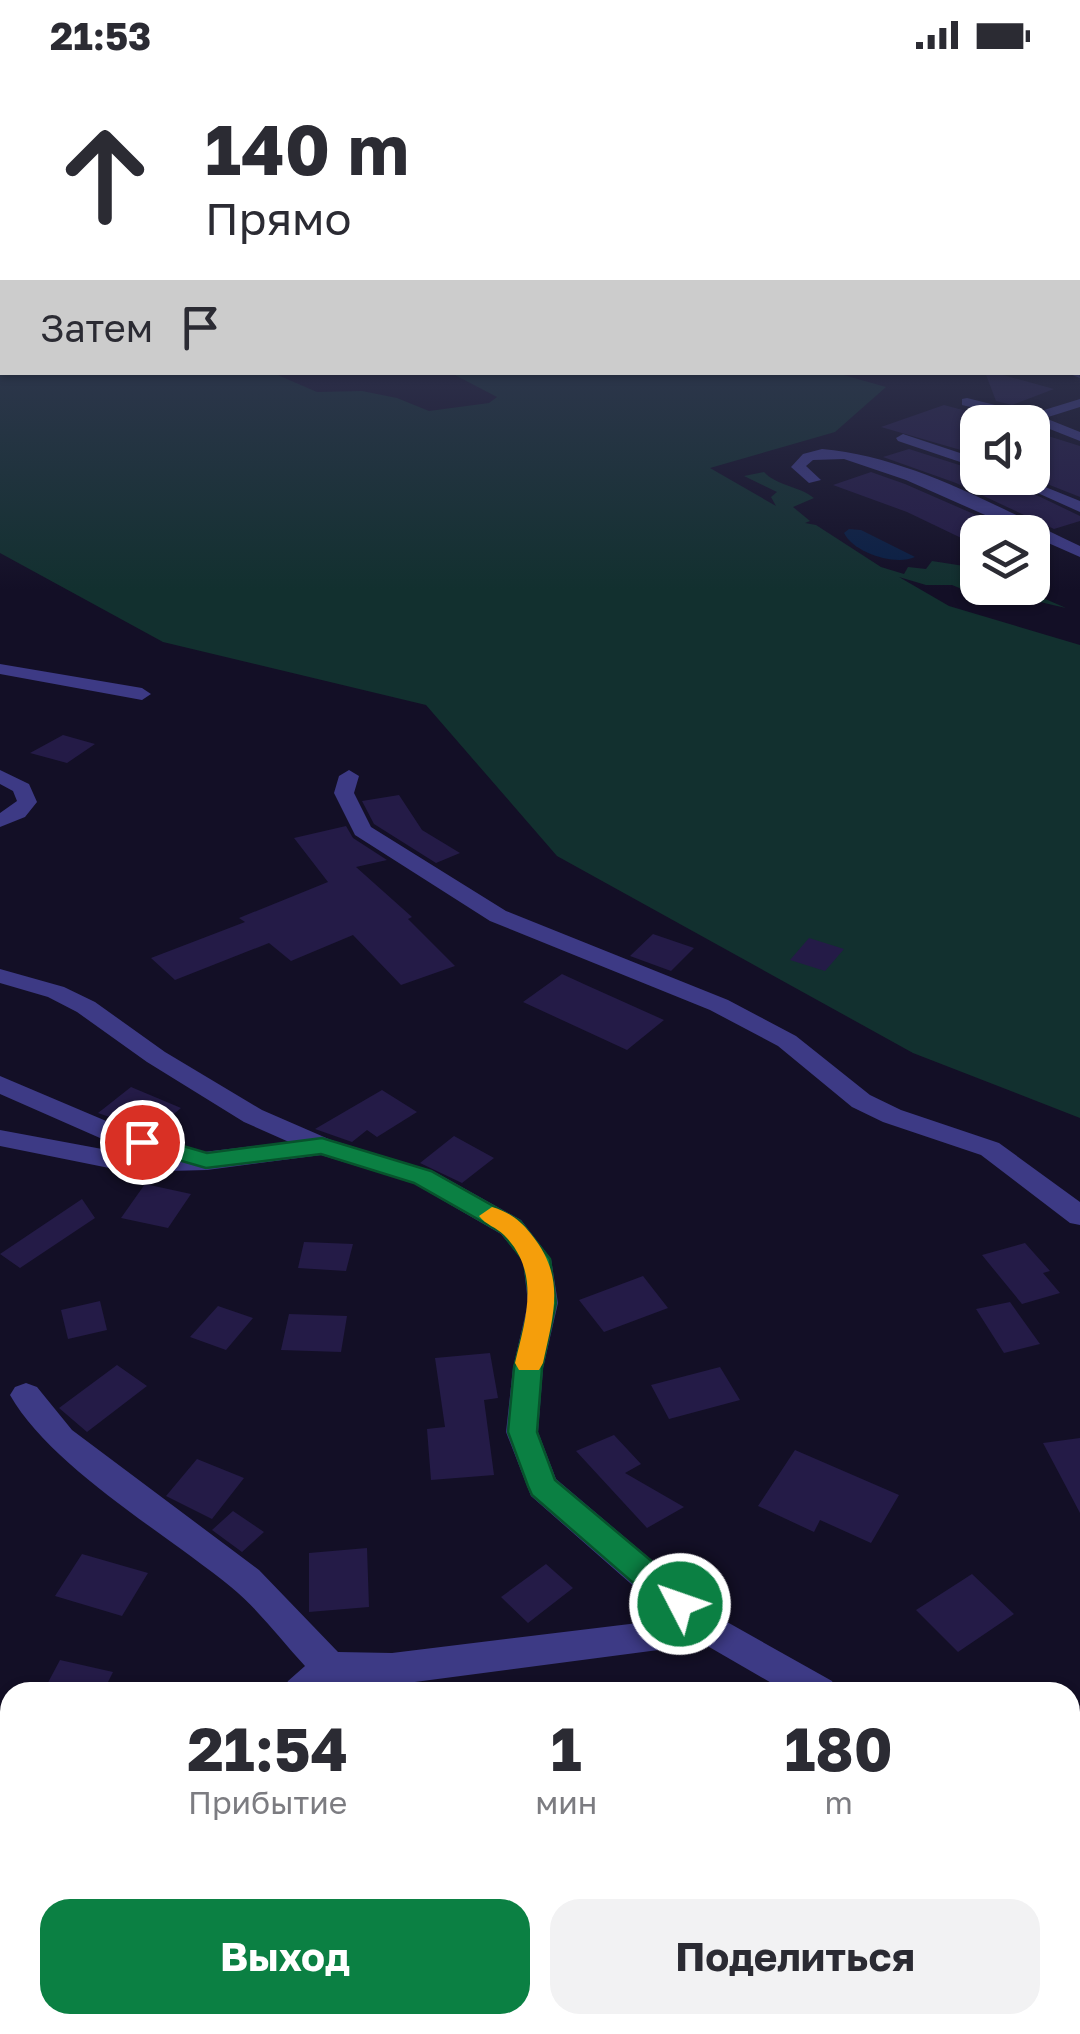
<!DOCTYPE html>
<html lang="ru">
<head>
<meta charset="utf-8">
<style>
  :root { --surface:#fff; --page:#f2f2f3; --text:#2b2b33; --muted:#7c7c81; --accent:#0b8043 }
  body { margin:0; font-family:"Golos Text",sans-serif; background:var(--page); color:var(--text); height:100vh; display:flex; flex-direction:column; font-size:38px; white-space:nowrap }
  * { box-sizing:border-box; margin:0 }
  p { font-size:32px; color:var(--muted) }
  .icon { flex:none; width:55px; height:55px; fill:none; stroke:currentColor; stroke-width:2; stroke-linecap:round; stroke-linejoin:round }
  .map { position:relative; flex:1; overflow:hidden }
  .side { position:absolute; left:0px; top:1612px; width:1080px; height:352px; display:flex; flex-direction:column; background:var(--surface); border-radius:30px 30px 0 0; box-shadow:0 2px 8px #0004 }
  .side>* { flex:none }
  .guide { position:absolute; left:0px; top:0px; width:1080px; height:305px; box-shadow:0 2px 8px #0004; background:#fff; color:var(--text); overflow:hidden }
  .buttons { position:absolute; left:960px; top:335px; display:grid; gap:20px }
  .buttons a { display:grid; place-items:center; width:90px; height:90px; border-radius:20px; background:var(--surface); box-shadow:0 2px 8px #0004; font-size:50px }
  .pin { position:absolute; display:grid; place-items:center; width:85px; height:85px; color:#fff; margin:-42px; border:5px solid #fff; border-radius:50%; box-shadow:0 2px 10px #0007 }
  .me { position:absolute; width:110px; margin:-55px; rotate:311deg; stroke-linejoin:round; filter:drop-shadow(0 0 8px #0008) }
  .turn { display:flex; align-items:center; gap:35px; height:210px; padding:0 40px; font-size:45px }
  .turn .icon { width:130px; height:130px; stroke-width:2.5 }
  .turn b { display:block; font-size:70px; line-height:85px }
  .then { display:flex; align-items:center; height:95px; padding:0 40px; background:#0003; gap:20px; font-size:38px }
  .eta { display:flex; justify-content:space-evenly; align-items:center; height:170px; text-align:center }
  .eta b { font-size:60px; font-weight:700; line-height:70px }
  .action { display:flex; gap:20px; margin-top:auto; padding:20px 40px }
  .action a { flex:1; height:115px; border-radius:30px; background:var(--accent); color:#fff; font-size:40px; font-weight:700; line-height:115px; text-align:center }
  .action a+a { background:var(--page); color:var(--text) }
  .status { display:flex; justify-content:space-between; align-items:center; height:70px; padding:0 50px; background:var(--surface); direction:ltr }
  .status svg { height:28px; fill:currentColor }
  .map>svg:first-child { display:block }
</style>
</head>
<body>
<div class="status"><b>21:53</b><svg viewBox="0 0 49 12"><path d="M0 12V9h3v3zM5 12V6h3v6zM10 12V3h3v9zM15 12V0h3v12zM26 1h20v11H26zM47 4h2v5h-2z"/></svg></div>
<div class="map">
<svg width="1080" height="1964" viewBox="0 0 1080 1964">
  <rect width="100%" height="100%" fill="#130f26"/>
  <path fill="#12302f" d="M 0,246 L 2,302 L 273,303 L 317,322 L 362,321 L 397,328 L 429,341 L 489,333 L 497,327 L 451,303 L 833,302 L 886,317 L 835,362 L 710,398 L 776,436 L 771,427 L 777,422 L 744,406 L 764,402 C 777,416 799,416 814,428 L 793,437 L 810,451 L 805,453 L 816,455 L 881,497 L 904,504 L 908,497 L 926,499 L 932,491 L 977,498 L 977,504 L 968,506 L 977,507 L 978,518 L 1020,518 L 1066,538 L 1010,525 L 979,526 L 952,515 L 926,515 L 899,507 L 949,536 L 1080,575 L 1080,1048 L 913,983 L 557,786 L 426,635 L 163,572 L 0,483 Z"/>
  <path fill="#0a1f44" d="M 849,459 L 861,460 L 915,487 C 895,496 854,483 844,463 Z"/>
  <path fill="#241b47" d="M 985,302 L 992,302 L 1054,319 L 1012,335 L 996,331 Z
    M 944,335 L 978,344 L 978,385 L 881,357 Z
    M 1032,361 L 1080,376 L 1080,427 L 1032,408 Z
    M 909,379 L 978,401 L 978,408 L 1001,408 L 1080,446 L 1080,451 L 1054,459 L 956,413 L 883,387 Z
    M 871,402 L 905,414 L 1015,462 L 978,462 L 978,476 L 907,442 L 833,415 Z
    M 63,665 L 95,674 L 67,693 L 30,683 Z
    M 399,725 L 422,760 L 460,783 L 436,793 L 374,754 L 362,731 Z
    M 346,756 L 353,768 L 387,790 L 356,797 L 412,847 L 408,849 L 455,896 L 401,915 L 353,865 L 291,891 L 269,873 L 175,910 L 151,888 L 245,852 L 239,848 L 328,812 L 294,768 Z
    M 653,864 L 694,878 L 671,901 L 630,886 Z
    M 809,868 L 844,879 L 825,901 L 790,890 Z
    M 562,904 L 586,915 L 664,950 L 627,980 L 523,932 Z
    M 131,1017 L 181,1038 L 152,1062 L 98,1043 Z
    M 382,1020 L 417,1042 L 377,1067 L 367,1060 L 352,1072 L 315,1059 Z
    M 454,1066 L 494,1088 L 462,1113 L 420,1093 Z
    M 145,1114 L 191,1124 L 168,1158 L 121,1148 Z
    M 82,1129 L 95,1148 L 20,1198 L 0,1184 Z
    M 304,1172 L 353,1174 L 346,1201 L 298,1198 Z
    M 1025,1173 L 1050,1201 L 1043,1203 L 1060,1223 L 1022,1234 L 982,1185 Z
    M 643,1206 L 668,1238 L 604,1262 L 579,1230 Z
    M 100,1231 L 107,1260 L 68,1269 L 61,1240 Z
    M 1010,1232 L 1040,1274 L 1004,1283 L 976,1239 Z
    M 218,1236 L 253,1248 L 226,1280 L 190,1267 Z
    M 289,1244 L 347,1246 L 341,1282 L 281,1280 Z
    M 490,1283 L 498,1328 L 484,1330 L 494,1405 L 431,1410 L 427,1359 L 445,1357 L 435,1288 Z
    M 117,1295 L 147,1316 L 87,1362 L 59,1338 Z
    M 720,1297 L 740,1330 L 669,1349 L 651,1315 Z
    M 614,1365 L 641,1394 L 625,1403 L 684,1437 L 647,1458 L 576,1381 Z
    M 1080,1368 L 1080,1443 L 1043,1373 Z
    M 795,1380 L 899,1425 L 871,1473 L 820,1450 L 814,1462 L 758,1436 Z
    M 197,1389 L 244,1408 L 212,1449 L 166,1426 Z
    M 233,1441 L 264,1462 L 242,1482 L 212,1460 Z
    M 367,1478 L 369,1537 L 309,1542 L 309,1483 Z
    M 82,1484 L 148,1503 L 122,1546 L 55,1526 Z
    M 546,1494 L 573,1518 L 528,1553 L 501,1527 Z
    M 972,1504 L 1014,1544 L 958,1582 L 916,1540 Z
    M 60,1590 L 113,1602 L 103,1622 L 43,1622 Z"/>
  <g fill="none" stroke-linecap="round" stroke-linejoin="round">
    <path fill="#3d3a85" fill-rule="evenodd" d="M 1078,300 L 1080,308 L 1065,302 L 1078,302 Z
      M 967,328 L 1031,344 L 1080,329 L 1080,337 L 1045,348 L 1080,362 L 1080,371 L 1032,352 L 962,335 L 962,329 Z
      M 903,364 L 978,389 L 978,398 L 898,371 L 896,368 Z
      M 822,379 C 912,387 999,438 1080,476 L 1080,487 L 906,410 L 844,389 L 813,390 L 806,396 L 821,410 L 809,413 L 791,397 L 803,384 Z
      M 1004,408 L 1023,408 L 1080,431 L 1080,442 Z
      M 0,594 L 142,618 L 151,624 L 142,630 L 0,604 Z
      M 0,700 L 29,714 L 37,732 L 25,747 L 0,757 L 0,743 L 17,731 L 13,721 L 0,714 Z
      M 349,700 L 359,706 L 354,723 L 371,757 L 506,841 L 728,930 L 796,966 L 870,1025 L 901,1040 L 999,1073 L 1080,1132 L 1080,1155 L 1070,1153 L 981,1085 L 883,1052 L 852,1037 L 778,976 L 710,940 L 490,851 L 355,765 L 334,723 L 339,706 Z
      M 0,899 L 64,917 L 95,932 L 165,982 L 262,1040 L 331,1070 L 433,1101 L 521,1150 L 551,1189 L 558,1233 L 543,1298 L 538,1362 L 556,1409 L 720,1548 L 832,1611 L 837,1622 L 787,1622 L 704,1574 L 392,1615 L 336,1613 L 326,1622 L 283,1622 L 288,1611 L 305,1596 C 281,1570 258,1539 231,1517 C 165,1463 51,1397 10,1325 L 15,1317 L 26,1313 L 37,1317 L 72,1360 L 259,1500 L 338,1582 L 392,1583 L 671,1549 L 531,1426 L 506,1362 L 513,1298 L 528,1233 L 523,1191 L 501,1164 L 413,1113 L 321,1085 L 207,1100 L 129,1102 L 0,1076 L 0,1060 L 129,1084 L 152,1084 L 100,1068 L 0,1024 L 0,1006 L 118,1056 L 192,1078 L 195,1083 L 289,1072 L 244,1052 L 147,992 L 77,942 L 48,927 L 0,913 Z
      M 3,1757 L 10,1759 L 10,1875 L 0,1871 Z
      M 1070,1803 L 1080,1807 L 1080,1849 L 1070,1845 Z
      M 18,1955 L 60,1955 L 63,1964 L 21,1964 Z"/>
  </g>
  <linearGradient id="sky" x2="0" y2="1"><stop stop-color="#0a0815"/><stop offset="0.47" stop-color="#333752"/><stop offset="1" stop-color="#333752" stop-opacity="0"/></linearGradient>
  <rect width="1080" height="520" fill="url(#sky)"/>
  <path fill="#0b8043" stroke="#07532c" stroke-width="2.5" d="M 142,1064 L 207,1083 L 322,1068 L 431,1101 L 520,1151 L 550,1189 L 556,1233 L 542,1298 L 537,1362 L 555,1410 L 692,1525 L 696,1534 L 692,1544 L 680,1548 L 669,1544 L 532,1425 L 528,1416 L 508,1362 L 514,1298 L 530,1233 L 524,1191 L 502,1163 L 414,1113 L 321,1084 L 206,1098 L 133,1077 L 130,1072 L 133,1066 Z"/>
  <path fill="#f59e0b" d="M 492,1137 C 509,1142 520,1150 531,1164 C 566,1207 554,1242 543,1293 L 539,1300 L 519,1300 L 515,1293 C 526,1248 541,1202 504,1165 C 496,1157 486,1155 479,1146 Z"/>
</svg>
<div class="buttons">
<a><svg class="icon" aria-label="sound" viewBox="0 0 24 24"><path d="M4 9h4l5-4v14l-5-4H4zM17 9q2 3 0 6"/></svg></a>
<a><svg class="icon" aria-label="layers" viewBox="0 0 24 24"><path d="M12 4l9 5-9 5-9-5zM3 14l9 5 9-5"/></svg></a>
</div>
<div class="pin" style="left:142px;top:1072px;background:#d93025"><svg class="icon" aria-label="arrive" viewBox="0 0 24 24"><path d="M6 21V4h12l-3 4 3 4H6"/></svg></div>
<svg class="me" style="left:680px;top:1534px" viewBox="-20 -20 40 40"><circle r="17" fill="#0b8043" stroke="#fff" stroke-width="3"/><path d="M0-11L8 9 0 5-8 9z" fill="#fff"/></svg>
<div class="guide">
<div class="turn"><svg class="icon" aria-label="ahead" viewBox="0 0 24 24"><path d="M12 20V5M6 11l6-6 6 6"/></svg><div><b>140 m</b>Прямо</div></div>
<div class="then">Затем<svg class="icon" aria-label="arrive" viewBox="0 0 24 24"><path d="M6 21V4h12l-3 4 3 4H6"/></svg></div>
</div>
<section class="side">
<div class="eta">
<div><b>21:54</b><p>Прибытие</p></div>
<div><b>1</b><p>мин</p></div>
<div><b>180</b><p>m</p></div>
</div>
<div class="action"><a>Выход</a><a>Поделиться</a></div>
</section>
</div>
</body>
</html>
